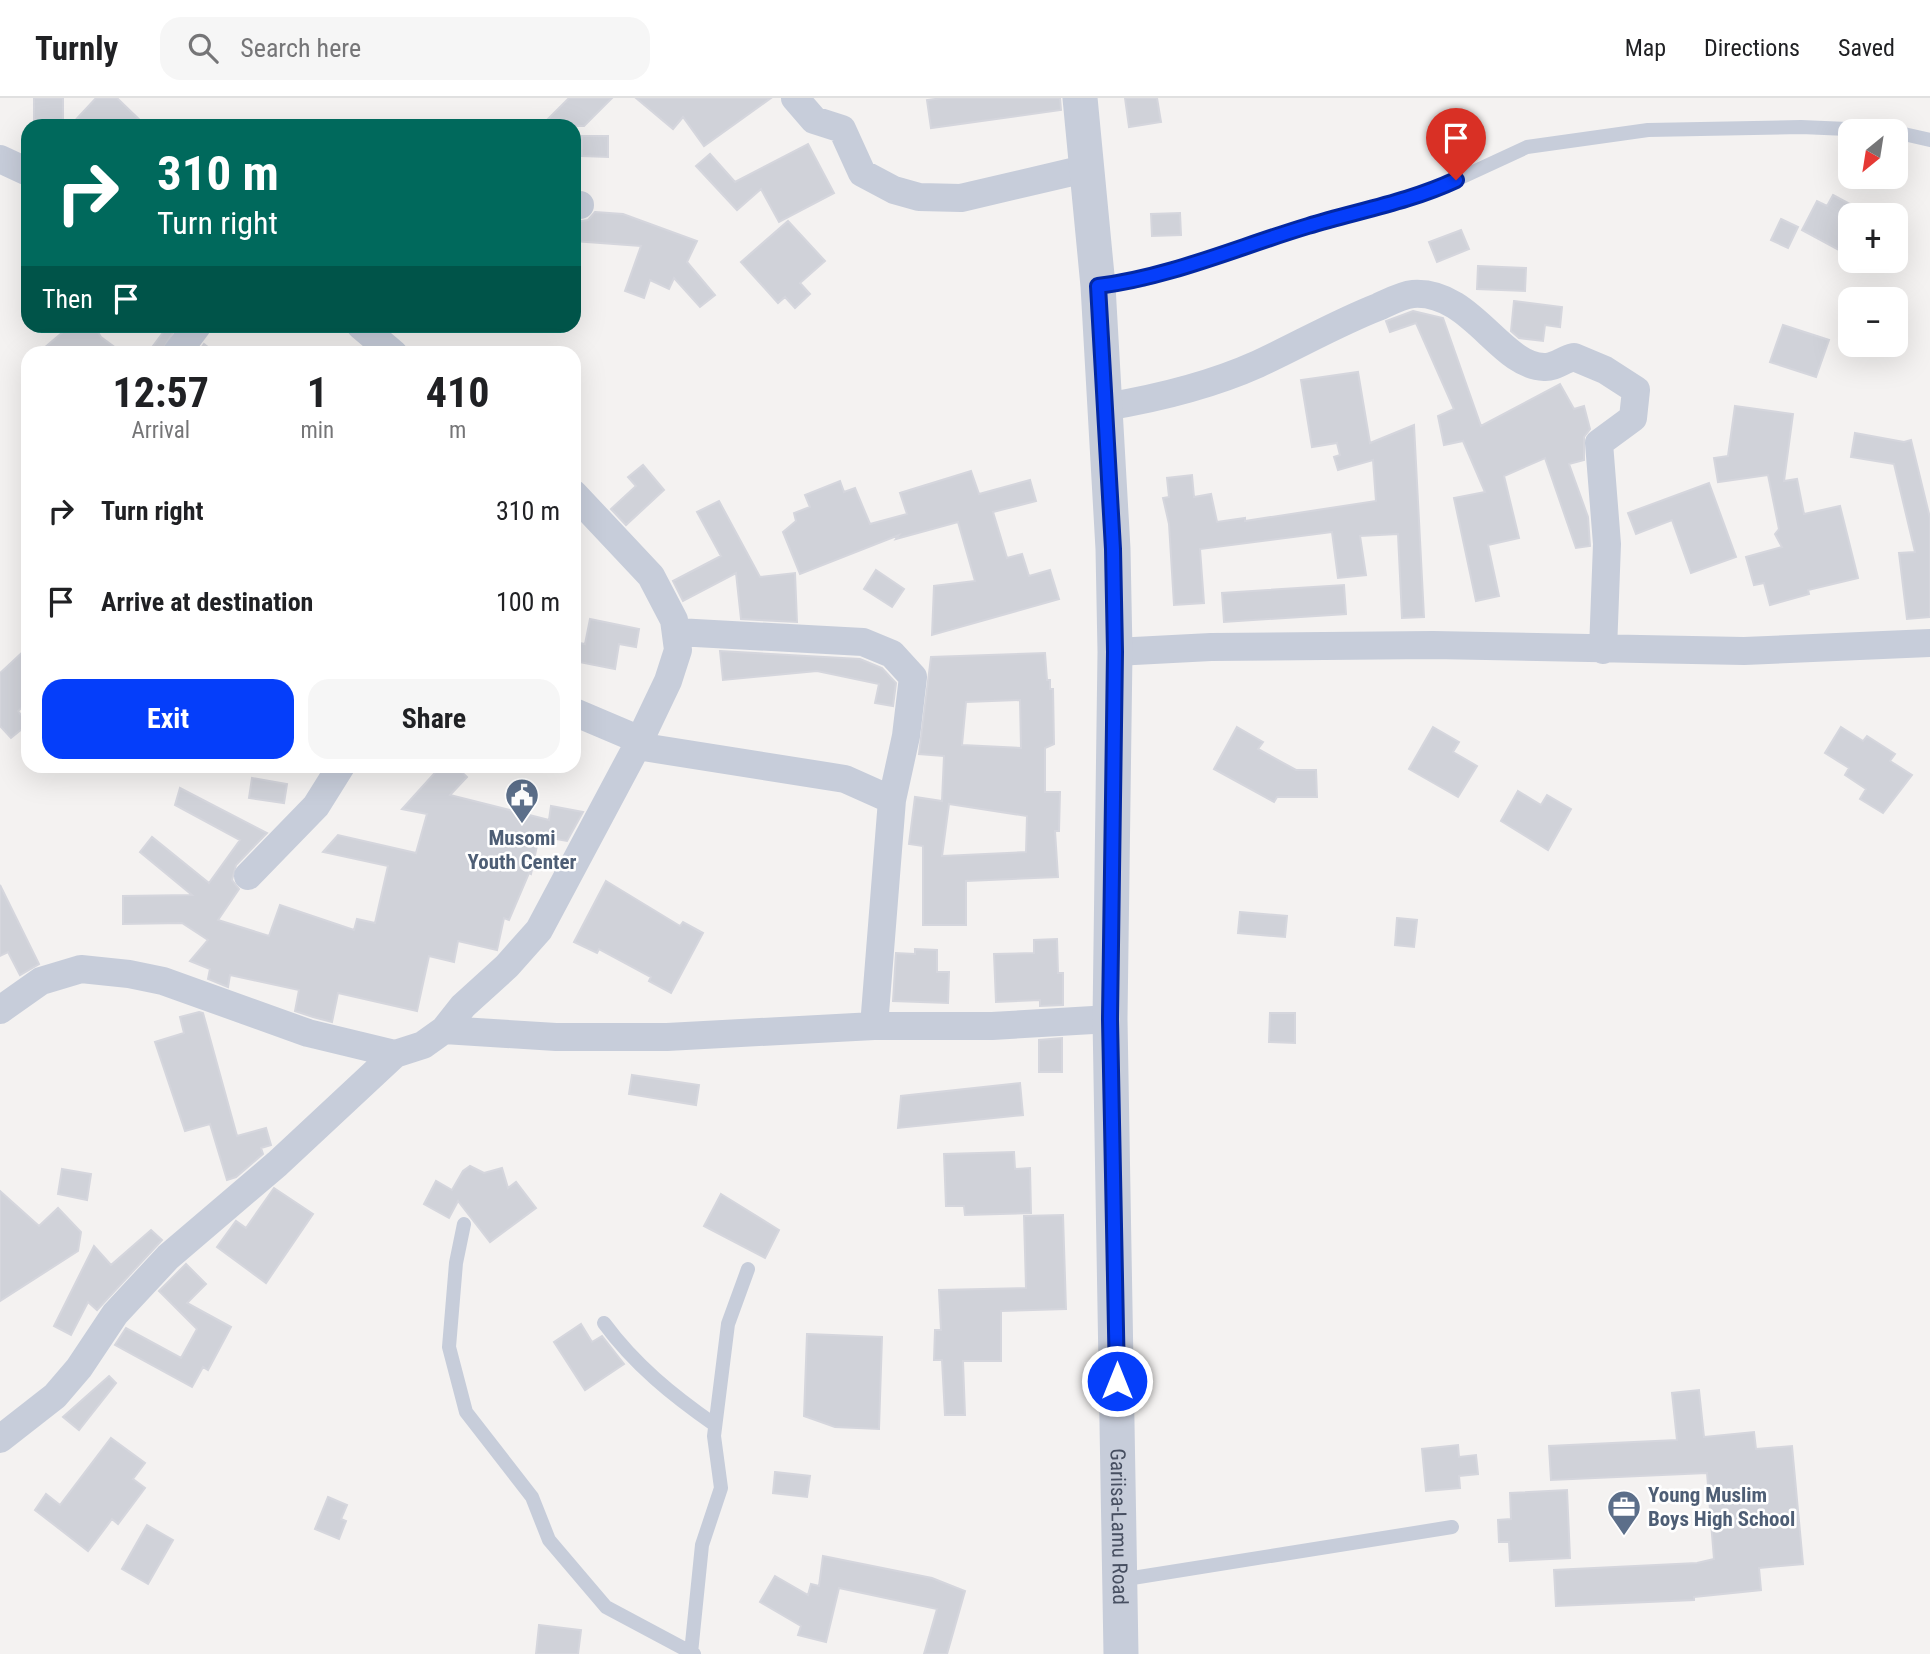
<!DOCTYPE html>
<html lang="en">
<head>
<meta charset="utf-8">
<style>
  :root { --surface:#fff; --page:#f6f6f6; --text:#202124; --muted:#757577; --line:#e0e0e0; --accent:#053efa }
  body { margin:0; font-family:"Roboto Condensed",sans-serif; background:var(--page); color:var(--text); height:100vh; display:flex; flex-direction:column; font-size:26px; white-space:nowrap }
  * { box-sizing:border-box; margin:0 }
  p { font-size:23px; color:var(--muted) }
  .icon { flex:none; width:38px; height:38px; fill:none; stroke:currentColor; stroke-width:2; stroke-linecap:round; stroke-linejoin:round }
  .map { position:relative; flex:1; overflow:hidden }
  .details { position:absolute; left:21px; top:248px; width:560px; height:427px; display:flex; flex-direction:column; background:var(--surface); border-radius:21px; box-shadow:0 7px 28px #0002 }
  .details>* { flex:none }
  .top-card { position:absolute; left:21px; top:21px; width:560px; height:214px; border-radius:21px; box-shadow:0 7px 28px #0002; background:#00695c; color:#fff; overflow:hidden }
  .needle { width:46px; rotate:210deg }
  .tools { position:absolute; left:1838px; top:21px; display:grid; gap:14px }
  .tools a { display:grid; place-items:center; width:70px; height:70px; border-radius:14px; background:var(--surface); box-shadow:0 7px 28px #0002; font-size:35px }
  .pin { position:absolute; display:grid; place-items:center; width:60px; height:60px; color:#fff; margin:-72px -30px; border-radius:50% 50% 50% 0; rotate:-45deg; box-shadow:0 0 7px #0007 }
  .pin .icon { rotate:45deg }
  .me { position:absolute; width:77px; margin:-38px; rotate:0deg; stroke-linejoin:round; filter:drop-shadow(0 0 5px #0008) }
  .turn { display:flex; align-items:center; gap:24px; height:147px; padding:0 21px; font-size:32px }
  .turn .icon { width:91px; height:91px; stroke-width:2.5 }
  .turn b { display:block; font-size:49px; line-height:60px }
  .then { display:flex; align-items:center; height:66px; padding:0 21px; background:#0003; gap:14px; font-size:26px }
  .eta { display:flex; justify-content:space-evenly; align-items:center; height:119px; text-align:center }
  .eta b { font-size:42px; font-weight:700; line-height:49px }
  .action { display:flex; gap:14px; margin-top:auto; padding:14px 21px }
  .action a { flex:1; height:80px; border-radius:21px; background:var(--accent); color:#fff; font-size:28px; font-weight:700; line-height:80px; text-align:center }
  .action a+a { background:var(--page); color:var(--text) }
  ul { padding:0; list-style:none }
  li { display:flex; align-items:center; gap:21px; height:91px; padding:0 21px }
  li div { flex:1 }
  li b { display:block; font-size:26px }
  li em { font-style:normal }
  header { display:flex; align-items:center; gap:42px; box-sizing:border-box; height:98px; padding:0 35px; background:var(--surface); border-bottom:2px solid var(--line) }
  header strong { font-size:33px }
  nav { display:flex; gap:38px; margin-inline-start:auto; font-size:24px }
  .search { width:490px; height:63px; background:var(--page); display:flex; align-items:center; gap:18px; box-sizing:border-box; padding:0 24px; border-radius:21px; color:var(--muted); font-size:26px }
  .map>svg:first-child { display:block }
</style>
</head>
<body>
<header>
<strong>Turnly</strong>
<div class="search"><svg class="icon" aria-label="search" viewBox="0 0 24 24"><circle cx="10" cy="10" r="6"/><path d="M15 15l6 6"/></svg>Search here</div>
<nav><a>Map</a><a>Directions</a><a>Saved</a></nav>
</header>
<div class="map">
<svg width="1930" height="1556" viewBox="0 0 1930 1556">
  <rect width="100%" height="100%" fill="#f4f2f1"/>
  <path fill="#d0d2d9" stroke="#d5d6dd" stroke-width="2" fill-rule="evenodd" d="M 34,0 L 63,0 L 63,28 L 34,28 Z
    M 96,0 L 117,0 L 146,28 L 70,28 Z
    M 569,0 L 612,0 L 584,28 L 541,28 Z
    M 636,0 L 771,0 L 704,48 L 683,19 L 673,31 Z
    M 943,0 L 1060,0 L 1061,12 L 931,30 L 927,2 Z
    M 1125,0 L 1157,0 L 1161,24 L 1129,29 Z
    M 582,38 L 608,38 L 608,59 L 582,58 Z
    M 808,46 L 834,95 L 779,124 L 761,91 L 737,112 L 696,68 L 710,56 L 735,84 Z
    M 1833,97 L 1850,106 L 1850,158 L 1802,132 L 1817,103 L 1827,108 Z
    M 595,114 L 623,116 L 697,143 L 687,164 L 715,197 L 700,209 L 674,180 L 669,191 L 650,182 L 644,200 L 625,193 L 641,148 L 574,143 L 574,124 L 588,122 Z
    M 1180,115 L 1181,137 L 1152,138 L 1151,116 Z
    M 1781,121 L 1798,129 L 1788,150 L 1771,142 Z
    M 788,123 L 825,163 L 800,185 L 810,196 L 795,210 L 785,199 L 778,205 L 741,164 Z
    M 1461,132 L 1469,151 L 1437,164 L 1429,144 Z
    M 1478,168 L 1526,170 L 1525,193 L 1477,191 Z
    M 1514,203 L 1562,209 L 1560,229 L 1545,227 L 1543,243 L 1519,240 L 1511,233 Z
    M 1413,213 L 1443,220 L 1481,328 L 1560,286 L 1574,311 L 1584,308 L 1590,331 L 1584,339 L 1584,362 L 1569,366 L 1588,419 L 1590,448 L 1576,450 L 1545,360 L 1504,378 L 1519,440 L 1488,447 L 1499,498 L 1476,503 L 1454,400 L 1485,394 L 1463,343 L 1444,347 L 1438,318 L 1454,311 L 1416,225 L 1390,234 L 1386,223 Z
    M 1783,227 L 1829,242 L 1816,279 L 1770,264 Z
    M 70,228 L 94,228 L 101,239 L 124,256 L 37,256 Z
    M 168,228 L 177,228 L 160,256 L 147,256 Z
    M 204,246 L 217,256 L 197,256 Z
    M 1358,274 L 1370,345 L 1414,327 L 1424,519 L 1402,520 L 1398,436 L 1360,438 L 1366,477 L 1338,480 L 1332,434 L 1200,451 L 1204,505 L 1174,507 L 1169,426 L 1163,400 L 1169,399 L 1167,380 L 1192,377 L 1194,399 L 1211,396 L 1217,424 L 1245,420 L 1245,423 L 1376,403 L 1373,362 L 1338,372 L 1334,359 L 1340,357 L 1337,345 L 1312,349 L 1301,282 Z
    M 1735,308 L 1793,316 L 1784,383 L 1797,381 L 1804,416 L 1840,408 L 1858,480 L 1808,492 L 1809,496 L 1770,507 L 1764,485 L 1754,487 L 1746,459 L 1782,449 L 1775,436 L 1779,431 L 1768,377 L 1718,384 L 1714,360 L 1728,358 Z
    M 1855,335 L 1904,344 L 1911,342 L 1930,420 L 1930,519 L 1907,521 L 1899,455 L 1915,454 L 1894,366 L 1851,359 Z
    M 643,367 L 664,392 L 626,427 L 611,411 L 636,388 L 628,379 Z
    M 971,373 L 979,396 L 1030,382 L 1036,403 L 993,414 L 1007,460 L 1022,456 L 1029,478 L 1050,472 L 1059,501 L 932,537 L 934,488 L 975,483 L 958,424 L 896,441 L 899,437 L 800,476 L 783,434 L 796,423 L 794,415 L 810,409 L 805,397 L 840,383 L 844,394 L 855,390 L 870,426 L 907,416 L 900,395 Z
    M 1709,385 L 1736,459 L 1691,475 L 1672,422 L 1636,436 L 1628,415 Z
    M 719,403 L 760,479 L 795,475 L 797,524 L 741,521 L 736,475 L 683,503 L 673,483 L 721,458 L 697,414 Z
    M 876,472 L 904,491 L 892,509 L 864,491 Z
    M 1344,487 L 1346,516 L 1224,524 L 1222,495 Z
    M 590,521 L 639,531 L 636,549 L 619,546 L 615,571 L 574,563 L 574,544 L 585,546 Z
    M 28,549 L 28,604 L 18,613 L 28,626 L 11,640 L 0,628 L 0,575 Z
    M 720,553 L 860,561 L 882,570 L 896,585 L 893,608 L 875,605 L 879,586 L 817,573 L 723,582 Z
    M 1045,555 L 1047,582 L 1050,582 L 1050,591 L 1053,591 L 1054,646 L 1045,650 L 1045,694 L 1060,694 L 1059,733 L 1055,733 L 1058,779 L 966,783 L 966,827 L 923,827 L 923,748 L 909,746 L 915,699 L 942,703 L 944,658 L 919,656 L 931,559 ZM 1020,602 L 1021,650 L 962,647 L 966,604 ZM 949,706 L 1027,718 L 1026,754 L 942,758 Z
    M 1237,629 L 1263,644 L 1258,651 L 1296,672 L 1316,672 L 1317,699 L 1277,699 L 1274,704 L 1214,671 Z
    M 1433,629 L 1459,644 L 1453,654 L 1477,668 L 1458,699 L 1409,671 Z
    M 1841,629 L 1863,643 L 1867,638 L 1895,656 L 1890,663 L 1912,677 L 1883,715 L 1860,701 L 1866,691 L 1845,677 L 1849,670 L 1825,655 Z
    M 441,668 L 455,668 L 467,679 L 450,697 L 549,722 L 551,708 L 583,714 L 567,743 L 539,738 L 531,776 L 529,775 L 509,822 L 504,820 L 497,852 L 458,843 L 454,864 L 429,858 L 417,913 L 338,895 L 332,924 L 313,919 L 295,913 L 299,892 L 230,877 L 228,889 L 208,881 L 210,871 L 190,863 L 208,842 L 182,825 L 123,826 L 123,798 L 192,797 L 140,754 L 152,739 L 209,785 L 240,742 L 175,707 L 180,690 L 267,735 L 236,767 L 232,782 L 239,791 L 218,822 L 269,838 L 280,807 L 354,832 L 357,821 L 375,825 L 388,768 L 323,754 L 338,737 L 416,755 L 427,716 L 402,711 Z
    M 252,680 L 287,686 L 284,705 L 249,700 Z
    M 1518,693 L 1541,707 L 1547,697 L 1571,711 L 1548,752 L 1501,723 Z
    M 606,783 L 680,828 L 683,824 L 703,835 L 671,895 L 649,883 L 651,879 L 599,851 L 597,855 L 574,844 Z
    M 0,787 L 39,866 L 20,877 L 8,854 L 0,858 Z
    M 1240,814 L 1287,818 L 1285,839 L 1238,835 Z
    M 1397,820 L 1417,822 L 1414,849 L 1395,847 Z
    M 1057,841 L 1058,875 L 1063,875 L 1063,907 L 1040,908 L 1040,902 L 996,904 L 994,856 L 1034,855 L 1034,842 Z
    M 915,851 L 937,852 L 937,874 L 949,874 L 948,905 L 893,903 L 896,855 L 915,856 Z
    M 199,914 L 203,915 L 237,1038 L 266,1030 L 271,1047 L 261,1050 L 263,1056 L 236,1079 L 227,1082 L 210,1026 L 185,1033 L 155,944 L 184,935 L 180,919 Z
    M 1270,915 L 1295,915 L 1295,945 L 1269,944 Z
    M 1062,940 L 1062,974 L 1039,974 L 1039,942 Z
    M 632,977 L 699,987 L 696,1007 L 629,996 Z
    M 1020,985 L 1023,1017 L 898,1030 L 901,998 Z
    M 1014,1054 L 1015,1071 L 1030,1070 L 1031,1115 L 965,1117 L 964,1108 L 946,1108 L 944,1056 Z
    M 470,1068 L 484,1075 L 502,1070 L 508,1090 L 516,1084 L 536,1110 L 490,1144 L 458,1103 L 449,1120 L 424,1106 L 436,1083 L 452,1092 L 463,1073 Z
    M 62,1071 L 91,1076 L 87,1102 L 58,1096 Z
    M 274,1090 L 313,1116 L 266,1185 L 217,1149 L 236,1123 L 246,1130 Z
    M 0,1093 L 39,1128 L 58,1110 L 81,1134 L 78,1153 L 0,1203 Z
    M 721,1096 L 779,1132 L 765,1160 L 704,1128 Z
    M 1063,1117 L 1066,1211 L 1001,1213 L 1001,1263 L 963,1263 L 965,1317 L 945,1317 L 942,1262 L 934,1262 L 935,1232 L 941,1232 L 939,1192 L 1026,1190 L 1024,1118 Z
    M 151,1132 L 162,1142 L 97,1212 L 88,1204 L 71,1237 L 54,1228 L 94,1148 L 111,1167 Z
    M 186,1166 L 206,1186 L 187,1205 L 231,1229 L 208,1272 L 203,1269 L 192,1289 L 115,1247 L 126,1230 L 181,1260 L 197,1231 L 159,1193 Z
    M 581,1226 L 592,1244 L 602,1238 L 624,1266 L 585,1292 L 554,1244 Z
    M 807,1236 L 882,1239 L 879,1331 L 835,1329 L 804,1318 Z
    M 109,1278 L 116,1285 L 79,1332 L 63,1319 Z
    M 1699,1292 L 1704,1339 L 1754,1334 L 1756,1351 L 1792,1348 L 1803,1466 L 1759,1470 L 1761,1492 L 1694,1499 L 1694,1502 L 1556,1508 L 1554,1472 L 1697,1465 L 1714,1461 L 1707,1375 L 1551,1382 L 1549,1348 L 1677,1342 L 1672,1295 Z
    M 111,1340 L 145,1365 L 133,1381 L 145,1390 L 118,1426 L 112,1421 L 88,1453 L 35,1412 L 46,1396 L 60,1407 Z
    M 1458,1347 L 1459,1359 L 1476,1357 L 1478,1376 L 1459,1378 L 1460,1390 L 1426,1393 L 1422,1351 Z
    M 775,1374 L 810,1378 L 807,1399 L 773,1395 Z
    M 1567,1392 L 1570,1460 L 1510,1463 L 1509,1444 L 1499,1444 L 1498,1422 L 1511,1421 L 1510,1395 Z
    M 328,1399 L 347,1407 L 341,1421 L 346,1423 L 339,1441 L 315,1431 Z
    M 147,1427 L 173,1442 L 148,1486 L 122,1471 Z
    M 823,1458 L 932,1480 L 965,1493 L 947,1556 L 924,1556 L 937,1511 L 839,1490 L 826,1544 L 798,1537 L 801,1528 L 760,1504 L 775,1478 L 808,1497 L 811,1486 L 819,1488 Z
    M 539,1527 L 581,1532 L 578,1556 L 536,1556 Z"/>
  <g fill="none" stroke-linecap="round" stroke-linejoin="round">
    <path stroke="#c7cdda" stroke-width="14" d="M 1895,34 L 1930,42
      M 1098,188 L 1143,182 L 1308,127 L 1432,93 L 1527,49 L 1648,32 L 1801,29 L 1894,33
      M 464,1126 L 456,1165 L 449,1249 L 466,1314 L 532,1399 L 549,1442 L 606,1509 L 694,1556
      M 604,1225 C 635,1267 672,1297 715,1327
      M 1120,1482 L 1452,1429
      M 691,1555 L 702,1447 L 721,1390 L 714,1338 L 728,1226 L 748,1171"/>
    <path stroke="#c7cdda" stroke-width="28" d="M 795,0 L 814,22 L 842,31 L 862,75 L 894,92 L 919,99 L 961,100 L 1089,70
      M 0,61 L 28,74
      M 574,107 L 580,107
      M 361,228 L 394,256
      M 176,256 L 197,228
      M 1105,309 C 1159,300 1209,288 1258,266 C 1299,247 1337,225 1378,209 C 1389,204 1402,197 1413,196 C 1471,192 1500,268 1544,269 C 1554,270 1564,261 1574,259 L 1605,272 L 1636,292 L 1633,320 L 1599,345 L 1607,446 L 1603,552
      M 677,534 L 863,544 L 892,556 L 913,579 L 906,638 L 892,702
      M 1115,554 L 1211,549 L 1433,547 L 1744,553 L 1930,545
      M 574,614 L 640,642
      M 637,648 L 845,681 L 892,702 L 874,928
      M 248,778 L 316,708 L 341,668
      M 0,912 L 41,883 L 81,871 L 129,876 L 163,883 L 308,935 L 395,956
      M 444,932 L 463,908 L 507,868 L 539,832 L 637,648 L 668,583 L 678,552 L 674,522 L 651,478 L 574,396
      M 0,1341 L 55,1298 L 79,1270 L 115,1216 L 168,1159 L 277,1066 L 395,956 L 423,947 L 444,932 L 556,939 L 667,939 L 874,928 L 992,928 L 1110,921"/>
    <path stroke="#c7cdda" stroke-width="35" id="s1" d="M 1080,0 L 1098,188 L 1113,451 L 1115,554 L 1110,921 L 1121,1556"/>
  </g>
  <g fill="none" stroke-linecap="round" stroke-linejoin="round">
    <g stroke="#0328a2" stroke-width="18">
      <path id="route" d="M 1117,1283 L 1110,921 L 1115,554 L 1113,451 L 1098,188 C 1170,179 1238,149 1308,128 C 1357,113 1409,104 1456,82"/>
    </g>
    <use href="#route" stroke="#053efa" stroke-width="12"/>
  </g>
  <defs>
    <g id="civic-pin" transform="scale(1.75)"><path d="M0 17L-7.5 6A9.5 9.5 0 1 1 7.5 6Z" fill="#5c6f8a" stroke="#fff"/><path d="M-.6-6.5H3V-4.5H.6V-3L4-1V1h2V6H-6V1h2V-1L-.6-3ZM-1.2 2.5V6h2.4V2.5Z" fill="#fff"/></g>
    <g id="office-pin" transform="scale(1.75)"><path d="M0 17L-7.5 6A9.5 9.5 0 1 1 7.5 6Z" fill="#5c6f8a" stroke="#fff"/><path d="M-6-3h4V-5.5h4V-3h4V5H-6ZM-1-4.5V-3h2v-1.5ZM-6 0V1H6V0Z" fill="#fff"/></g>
  </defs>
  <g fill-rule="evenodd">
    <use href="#civic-pin" x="522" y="697"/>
    <use href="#office-pin" x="1624" y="1409"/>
  </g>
  <g text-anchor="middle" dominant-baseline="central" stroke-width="5" stroke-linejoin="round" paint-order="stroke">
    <g font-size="21" font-weight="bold" fill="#4e5e75" stroke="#fff">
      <text x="522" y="740">Musomi<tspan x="522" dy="24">Youth Center</tspan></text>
      <text x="1648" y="1397" text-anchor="start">Young Muslim<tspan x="1648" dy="24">Boys High School</tspan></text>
    </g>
    <g font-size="21" fill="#474f61" stroke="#fff">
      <text stroke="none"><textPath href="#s1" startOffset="1430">Gariisa-Lamu Road</textPath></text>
    </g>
  </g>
</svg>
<div class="tools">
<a><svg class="needle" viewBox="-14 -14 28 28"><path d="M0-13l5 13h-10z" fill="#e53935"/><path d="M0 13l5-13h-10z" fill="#757577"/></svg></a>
<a>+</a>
<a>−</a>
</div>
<div class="pin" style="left:1456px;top:82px;background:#d93025"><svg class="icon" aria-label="arrive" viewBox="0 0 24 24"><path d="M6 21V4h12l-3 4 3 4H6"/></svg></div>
<svg class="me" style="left:1117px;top:1283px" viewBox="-20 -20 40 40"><circle r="17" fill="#053efa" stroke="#fff" stroke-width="3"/><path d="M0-11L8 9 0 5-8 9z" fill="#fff"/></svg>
<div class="top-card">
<div class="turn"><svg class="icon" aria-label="right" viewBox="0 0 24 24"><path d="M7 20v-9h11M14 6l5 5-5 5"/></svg><div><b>310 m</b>Turn right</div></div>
<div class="then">Then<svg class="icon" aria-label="arrive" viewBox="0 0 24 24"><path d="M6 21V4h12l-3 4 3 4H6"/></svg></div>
</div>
<section class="details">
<div class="eta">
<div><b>12:57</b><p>Arrival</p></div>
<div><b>1</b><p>min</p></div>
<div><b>410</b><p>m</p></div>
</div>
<ul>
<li><svg class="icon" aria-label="right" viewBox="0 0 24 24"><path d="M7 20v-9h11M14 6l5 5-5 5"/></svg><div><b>Turn right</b></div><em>310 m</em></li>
<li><svg class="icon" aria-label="arrive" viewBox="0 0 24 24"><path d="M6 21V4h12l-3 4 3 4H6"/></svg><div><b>Arrive at destination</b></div><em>100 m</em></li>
</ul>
<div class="action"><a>Exit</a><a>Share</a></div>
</section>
</div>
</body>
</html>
